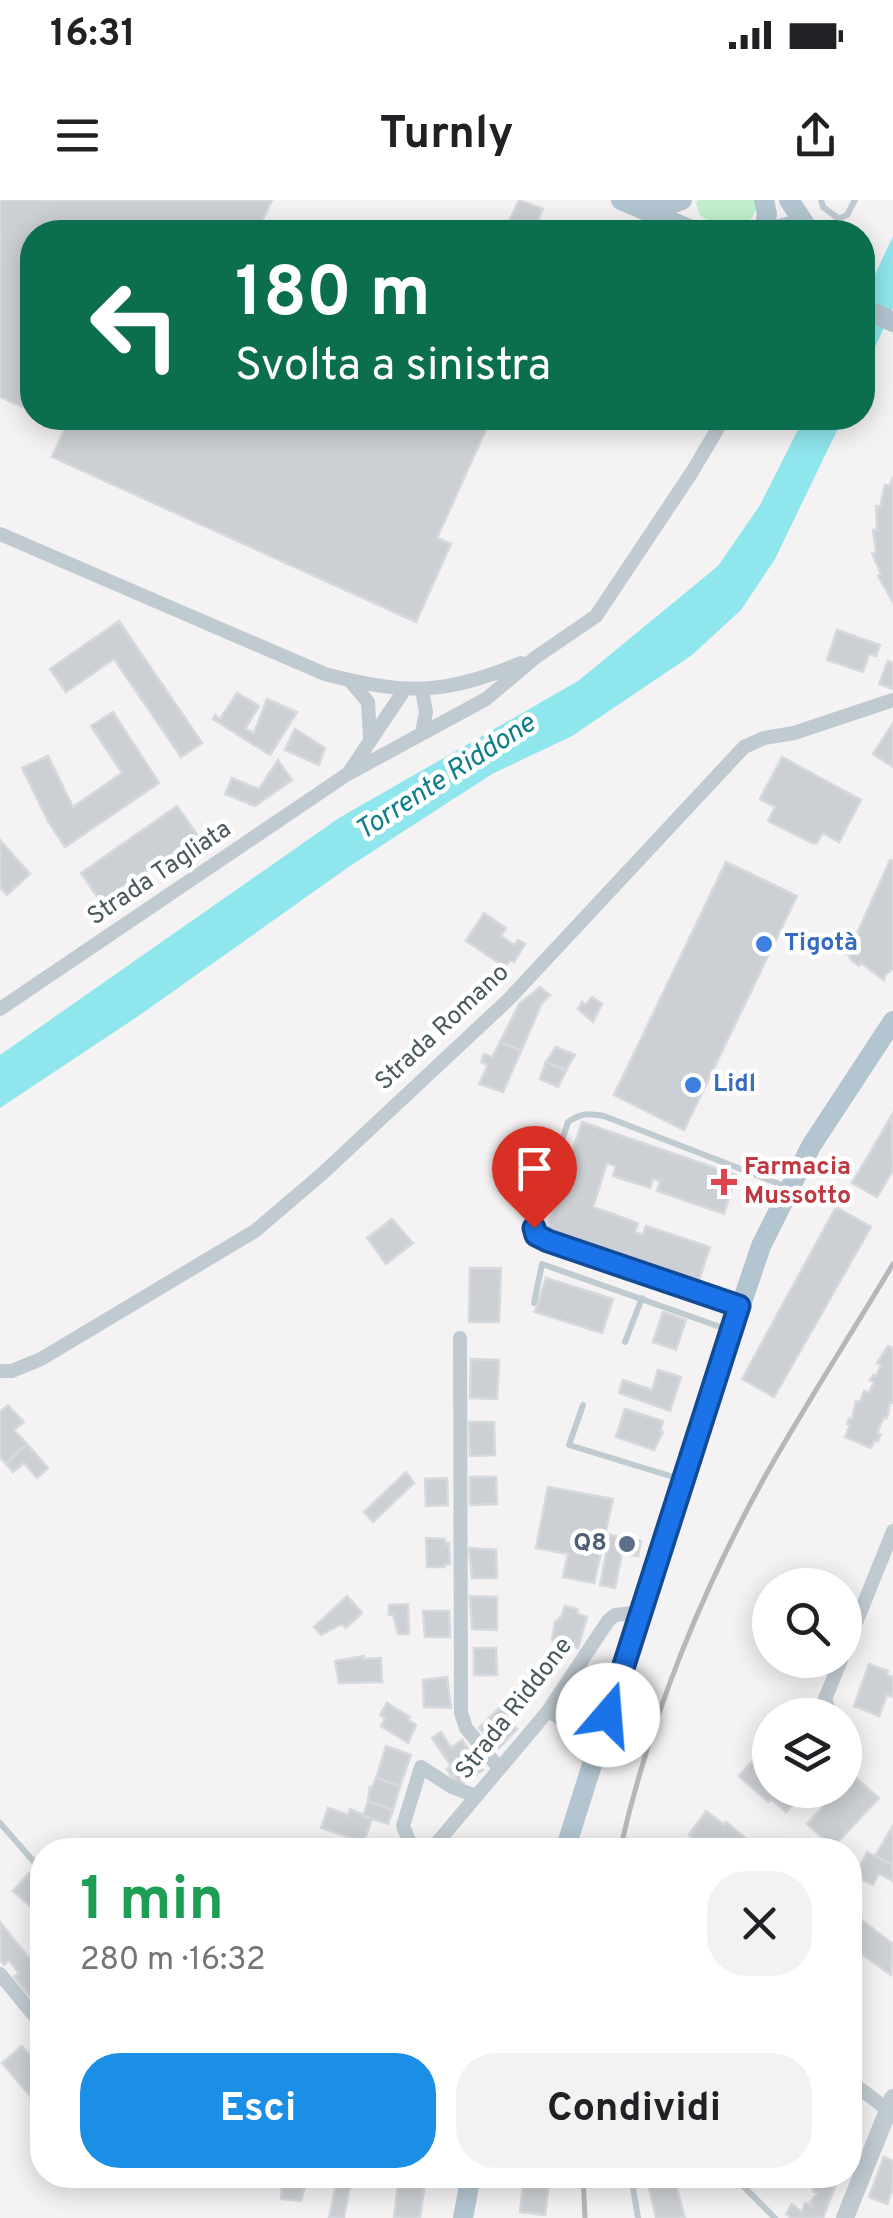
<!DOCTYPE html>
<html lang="it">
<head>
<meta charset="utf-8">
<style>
  :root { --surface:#fff; --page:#f2f2f2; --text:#202124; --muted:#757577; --accent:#1b8ee5 }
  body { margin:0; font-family:Overpass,sans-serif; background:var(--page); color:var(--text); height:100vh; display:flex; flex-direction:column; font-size:38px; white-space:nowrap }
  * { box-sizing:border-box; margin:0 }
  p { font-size:32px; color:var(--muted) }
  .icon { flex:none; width:55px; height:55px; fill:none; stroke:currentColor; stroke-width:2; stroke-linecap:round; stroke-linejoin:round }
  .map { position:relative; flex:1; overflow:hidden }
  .drawer { position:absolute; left:30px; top:1638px; width:832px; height:350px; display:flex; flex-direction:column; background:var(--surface); border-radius:40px; box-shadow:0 5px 25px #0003 }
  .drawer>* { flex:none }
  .top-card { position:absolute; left:20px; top:20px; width:855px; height:210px; border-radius:40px; box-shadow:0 5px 25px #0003; background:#0b6e4f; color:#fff; overflow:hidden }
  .fabs { position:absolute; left:752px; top:1368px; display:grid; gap:20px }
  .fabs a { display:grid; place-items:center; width:110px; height:110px; border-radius:50%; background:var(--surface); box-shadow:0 5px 25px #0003; font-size:50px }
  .pin { position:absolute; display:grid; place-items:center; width:85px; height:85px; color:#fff; margin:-102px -42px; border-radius:50% 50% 50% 0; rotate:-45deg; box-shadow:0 0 10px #0007 }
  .pin .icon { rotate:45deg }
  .me { position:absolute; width:110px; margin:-55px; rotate:18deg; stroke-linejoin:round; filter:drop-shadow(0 0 8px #0008) }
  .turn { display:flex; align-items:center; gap:35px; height:210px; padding:0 50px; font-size:45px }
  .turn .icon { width:130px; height:130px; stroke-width:2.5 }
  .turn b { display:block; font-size:70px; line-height:85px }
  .round { display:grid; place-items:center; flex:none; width:105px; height:105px; border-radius:40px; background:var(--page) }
  .overview { display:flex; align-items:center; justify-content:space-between; height:170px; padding:0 50px }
  h1 { font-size:60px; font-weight:700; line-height:75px; color:#1e9e55 }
  .action { display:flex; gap:20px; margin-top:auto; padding:20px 50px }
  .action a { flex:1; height:115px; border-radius:40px; background:var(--accent); color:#fff; font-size:40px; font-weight:700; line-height:115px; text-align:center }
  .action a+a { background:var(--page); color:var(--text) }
  .status { display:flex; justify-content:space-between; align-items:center; height:70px; padding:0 50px; background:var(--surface); direction:ltr }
  .status svg { height:28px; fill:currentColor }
  header { display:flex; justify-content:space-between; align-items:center; height:130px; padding:0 50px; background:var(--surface); font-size:45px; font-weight:700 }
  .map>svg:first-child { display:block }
</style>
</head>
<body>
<div class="status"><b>16:31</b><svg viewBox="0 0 49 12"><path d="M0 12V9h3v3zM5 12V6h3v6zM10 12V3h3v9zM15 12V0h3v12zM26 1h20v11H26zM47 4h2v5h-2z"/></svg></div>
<header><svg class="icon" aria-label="menu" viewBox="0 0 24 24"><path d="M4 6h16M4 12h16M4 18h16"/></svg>Turnly<svg class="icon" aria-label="share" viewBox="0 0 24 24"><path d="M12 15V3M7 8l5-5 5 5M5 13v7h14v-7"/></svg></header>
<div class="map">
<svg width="893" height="2018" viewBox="0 0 893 2018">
  <rect width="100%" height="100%" fill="#f4f2f2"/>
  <path fill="#c2f0ce" d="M 699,0 L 759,0 L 760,11 L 755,11 C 746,37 719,25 700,16 L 696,2 Z"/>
  <path fill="#90e6ed" d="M 893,36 L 893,108 L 863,173 L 863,100 Z
    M 804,218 L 843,218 L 775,359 L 741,410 L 692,455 L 572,536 L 492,574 L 350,666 L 137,817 L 0,908 L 0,855 L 339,618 L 578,481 L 718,366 L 760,305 Z"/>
  <path fill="#ccd0d4" stroke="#d6d9dd" stroke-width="2.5" d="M 0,0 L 272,0 L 257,32 L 32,32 L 32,211 L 0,197 Z
    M 519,0 L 543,9 L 532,32 L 504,32 Z
    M 46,218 L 491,218 L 437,338 L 451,344 L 416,422 L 52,257 L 66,227 Z
    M 893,277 L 893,402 L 878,376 L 881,374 L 872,353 L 876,352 L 873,330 L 877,330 L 876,306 L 880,307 L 885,285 L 890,286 Z
    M 119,421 L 202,543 L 181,557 L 114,459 L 66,492 L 50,469 Z
    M 837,430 L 880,445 L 876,456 L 869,454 L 863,472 L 827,460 Z
    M 888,461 L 893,463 L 893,489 L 879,484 Z
    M 237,493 L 259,506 L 245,529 L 254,533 L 267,499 L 297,512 L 270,555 L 213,519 L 215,515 L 220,519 Z
    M 113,512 L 159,583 L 65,647 L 49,623 L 22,568 L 48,556 L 73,607 L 122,573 L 91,526 Z
    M 893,523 L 893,567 L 873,554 Z
    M 295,529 L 325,548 L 319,565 L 285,550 Z
    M 782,557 L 861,600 L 839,642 L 823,633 L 817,643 L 812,643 L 768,621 L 775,607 L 760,599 Z
    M 278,560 L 292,580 L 255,606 L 225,594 L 232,578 L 259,589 Z
    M 177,606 L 198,636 L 101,702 L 81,673 Z
    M 0,640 L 30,674 L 7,695 L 0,687 Z
    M 890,660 L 893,661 L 893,769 L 885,775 L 884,780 L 861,763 L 859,766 L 851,760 L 848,754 Z
    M 726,662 L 797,696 L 684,930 L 614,895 Z
    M 484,713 L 506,728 L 501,736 L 514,745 L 518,740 L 525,744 L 514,762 L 510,760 L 505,767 L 466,741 Z
    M 540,787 L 550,795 L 542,803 L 521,851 L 500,842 L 519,804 Z
    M 592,797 L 602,804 L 593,822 L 578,809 L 582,802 L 585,805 Z
    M 500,842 L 521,851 L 503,892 L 479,884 L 488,865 L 481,862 L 484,854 L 492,857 Z
    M 556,847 L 575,855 L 566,870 L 546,862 Z
    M 546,862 L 566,871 L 558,887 L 540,879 Z
    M 892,915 L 893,970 L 877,997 L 852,983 Z
    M 582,922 L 736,975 L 724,1014 L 657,991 L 660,981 L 653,979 L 650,988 L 613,976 L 616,966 L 607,963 L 593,1007 L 638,1023 L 635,1032 L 643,1035 L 646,1026 L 710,1047 L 697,1086 L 545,1034 Z
    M 836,1007 L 871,1027 L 774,1197 L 742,1179 Z
    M 392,1019 L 413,1043 L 386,1064 L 367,1038 Z
    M 470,1068 L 501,1068 L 499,1122 L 469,1122 Z
    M 546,1078 L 613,1099 L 602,1133 L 535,1112 Z
    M 663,1112 L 686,1120 L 676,1150 L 653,1142 Z
    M 888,1146 L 893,1148 L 893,1203 L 890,1202 L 887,1218 L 884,1217 L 877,1233 L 881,1234 L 878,1241 L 875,1240 L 871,1248 L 845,1237 L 850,1225 L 847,1224 L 849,1218 L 852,1219 L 856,1201 L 860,1202 L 864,1191 L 869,1193 L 874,1182 L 870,1180 L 873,1175 L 876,1176 L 881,1165 L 877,1163 Z
    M 471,1159 L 499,1160 L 497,1199 L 470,1198 Z
    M 658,1170 L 681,1177 L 670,1211 L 619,1193 L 623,1180 L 652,1190 Z
    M 8,1205 L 24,1222 L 14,1230 L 27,1244 L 6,1264 L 0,1257 L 0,1212 Z
    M 625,1209 L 663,1221 L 660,1232 L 663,1232 L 654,1250 L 616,1237 Z
    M 469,1222 L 494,1222 L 495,1255 L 470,1256 Z
    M 27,1244 L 48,1268 L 37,1278 L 24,1263 L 13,1272 L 6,1264 Z
    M 406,1272 L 414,1283 L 373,1322 L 364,1312 Z
    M 470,1277 L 496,1277 L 497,1304 L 470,1305 Z
    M 447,1278 L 448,1305 L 426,1306 L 425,1279 Z
    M 548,1287 L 613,1299 L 594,1383 L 563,1377 L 568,1354 L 536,1348 Z
    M 610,1335 L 641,1341 L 638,1356 L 622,1353 L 615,1388 L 600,1385 Z
    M 426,1338 L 445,1339 L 445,1344 L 449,1343 L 450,1364 L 445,1364 L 445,1367 L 427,1367 Z
    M 469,1348 L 496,1350 L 497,1378 L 472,1378 Z
    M 347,1396 L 362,1413 L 346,1428 L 342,1424 L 321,1435 L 314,1427 Z
    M 470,1396 L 497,1397 L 497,1430 L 472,1429 Z
    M 408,1404 L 409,1434 L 398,1434 L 393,1415 L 389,1415 L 389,1405 Z
    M 565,1406 L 577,1409 L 578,1414 L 587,1417 L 578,1448 L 554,1443 L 552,1439 L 555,1422 L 561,1417 Z
    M 423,1411 L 449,1411 L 450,1437 L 425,1437 Z
    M 474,1448 L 496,1448 L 497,1475 L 474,1475 Z
    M 364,1456 L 364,1459 L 381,1458 L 382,1482 L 339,1483 L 335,1461 Z
    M 869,1464 L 888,1471 L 887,1475 L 893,1477 L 893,1497 L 887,1495 L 879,1516 L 854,1506 Z
    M 447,1477 L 451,1508 L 424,1507 L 423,1480 Z
    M 506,1501 L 514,1509 L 506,1517 L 517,1529 L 499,1548 L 479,1528 Z
    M 387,1503 L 410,1517 L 408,1520 L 416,1525 L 408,1543 L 381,1526 L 385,1518 L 380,1515 Z
    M 441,1532 L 451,1548 L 462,1540 L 483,1570 L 458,1586 L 453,1578 L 456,1575 L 451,1576 L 447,1569 L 451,1566 L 432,1538 Z
    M 770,1542 L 770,1590 L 807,1590 L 786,1612 L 771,1599 L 768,1602 L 739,1576 Z
    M 386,1546 L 411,1555 L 400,1586 L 376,1578 Z
    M 853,1575 L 879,1598 L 833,1647 L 807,1624 L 839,1590 L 845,1590 L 845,1583 Z
    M 376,1578 L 400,1586 L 393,1610 L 368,1601 L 370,1587 L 372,1588 Z
    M 368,1601 L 393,1610 L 388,1624 L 363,1616 Z
    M 328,1608 L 348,1615 L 350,1609 L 372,1619 L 364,1642 L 321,1628 Z
    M 706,1611 L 725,1625 L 726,1622 L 760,1650 L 702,1648 L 704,1646 L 689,1635 Z
    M 893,1626 L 893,1665 L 875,1656 Z
    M 867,1652 L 893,1665 L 893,1681 L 879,1674 L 873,1685 L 855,1676 Z
    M 29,1673 L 42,1684 L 42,1693 L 31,1707 L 13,1691 Z
    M 850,1711 L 893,1744 L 891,1775 L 850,1746 Z
    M 0,1722 L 42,1774 L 42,1801 L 40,1798 L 35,1802 L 14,1777 L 19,1773 L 9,1761 L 4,1765 L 0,1760 Z
    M 22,1846 L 42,1870 L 42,1895 L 35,1902 L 2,1863 Z
    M 884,1957 L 893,1961 L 893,1989 L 887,2004 L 869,1997 Z
    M 283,1975 L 315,1975 L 314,1980 L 307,1979 L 301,2001 L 281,1999 Z
    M 338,1975 L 352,1975 L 344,2018 L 329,2018 Z
    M 399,1975 L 426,1975 L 420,2018 L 394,2018 Z
    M 524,1975 L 550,1975 L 545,2015 L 520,2012 Z
    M 646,1975 L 676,1975 L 678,1982 L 675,1982 L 685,2018 L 656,2018 Z
    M 824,1975 L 831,1976 L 828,1984 L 835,1986 L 823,2018 L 791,2018 L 786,2014 L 792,2004 L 802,2012 L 805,2003 L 812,2006 L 810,2002 L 817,1994 L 813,1990 Z"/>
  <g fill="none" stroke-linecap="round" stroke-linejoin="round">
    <path stroke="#c0cbd1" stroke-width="6" d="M 821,0 L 823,7 L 839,19 L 847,15 L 855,0
      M 534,1103 L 542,1064 L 729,1130
      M 738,1105 L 623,1068 L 536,1035 L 533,1028 L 568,922 C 581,913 588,913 604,916 L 787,987
      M 625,1142 L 642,1098
      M 583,1205 L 569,1245 L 680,1279
      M 0,1623 L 42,1671
      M 631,1975 L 638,2018
      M 732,1975 L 775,2018"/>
    <path stroke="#c0cbd1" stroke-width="14" d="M 0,334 L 325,474 C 406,495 444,495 521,463
      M 350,481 L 368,502 L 370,537
      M 422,490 L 426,512 L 422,532
      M 350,571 L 405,489
      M 0,809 L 346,575 L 486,499 L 536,457 L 596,416 L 692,272 L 724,218
      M 460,1138 L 461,1513 L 466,1528 L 499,1568
      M 0,1171 L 12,1171 L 41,1159 L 255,1031 L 323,973 L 509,799 L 744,547 L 764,538 L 794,533 L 893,500
      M 845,1450 L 893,1331
      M 548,1511 L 599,1541
      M 831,1515 L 825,1499 L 841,1460
      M 845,1531 L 849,1536
      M 413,1650 L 403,1626 L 421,1567 L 452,1587 L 476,1596
      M 431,1650 L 548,1511 L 608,1421 L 615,1415 L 642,1412
      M 0,1774 L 42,1825
      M 850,1881 L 888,1910"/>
    <path stroke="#c0cbd1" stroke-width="18" d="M 845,2018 L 893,1898"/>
    <path stroke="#b2c5d0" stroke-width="20" d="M 621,0 L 696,32
      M 653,0 L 674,3 L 682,0
      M 789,0 L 810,32
      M 764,32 L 767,14 L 764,0
      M 766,32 L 788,27 L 807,32
      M 862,107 L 893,122
      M 565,1650 L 682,1280 L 761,1046 L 811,946 L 893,821
      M 463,2018 L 471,1975"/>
    <path stroke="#b4b8bc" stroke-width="5" d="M 620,1650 C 649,1522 700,1395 763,1280 C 804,1207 850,1136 893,1064
      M 583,1975 L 585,2018"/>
  </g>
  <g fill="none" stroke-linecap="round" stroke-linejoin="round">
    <g stroke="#114b97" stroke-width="25">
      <path id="route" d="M 534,1028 L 536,1035 L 548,1041 L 739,1106 L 608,1515"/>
    </g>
    <use href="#route" stroke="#1a73e8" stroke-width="18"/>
  </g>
  <g fill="#3f7fe0" stroke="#fff" stroke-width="4">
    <circle cx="764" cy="744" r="10"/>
    <circle cx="693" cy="885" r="10"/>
  </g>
  <path fill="#e0444e" stroke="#fff" stroke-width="4" d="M719 967h10v10h10v10h-10v10h-10v-10h-10v-10h10z"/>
  <circle fill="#5c6f8a" stroke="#fff" stroke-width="4" cx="627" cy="1344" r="10"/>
  <g text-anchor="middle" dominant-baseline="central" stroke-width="9" stroke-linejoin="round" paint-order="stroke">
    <g font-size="25" fill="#4a5860" stroke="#fff">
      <text transform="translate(160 674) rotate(-34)">Strada Tagliata</text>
      <text transform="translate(443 828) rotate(-43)">Strada Romano</text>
      <text transform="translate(515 1509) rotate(-52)">Strada Riddone</text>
    </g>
    <g font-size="25" font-weight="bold" fill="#366cbe" stroke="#fff" text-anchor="start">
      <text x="784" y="744">Tigotà</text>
      <text x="713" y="885">Lidl</text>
    </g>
    <g font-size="25" font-weight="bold" fill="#be3a42" stroke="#fff" text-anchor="start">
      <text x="744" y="968">Farmacia<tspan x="744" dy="29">Mussotto</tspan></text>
    </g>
    <g font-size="25" font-weight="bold" fill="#4e5e75" stroke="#fff" text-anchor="end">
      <text x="607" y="1344">Q8</text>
    </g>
    <g font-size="28" font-style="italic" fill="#0e7e88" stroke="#fff">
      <text transform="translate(446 578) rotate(-33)">Torrente Riddone</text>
    </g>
  </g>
</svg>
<div class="fabs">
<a><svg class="icon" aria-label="search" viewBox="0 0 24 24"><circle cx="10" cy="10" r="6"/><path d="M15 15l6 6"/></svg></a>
<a><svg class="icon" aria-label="layers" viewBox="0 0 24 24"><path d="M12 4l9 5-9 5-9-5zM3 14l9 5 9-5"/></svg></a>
</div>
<div class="pin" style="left:534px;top:1028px;background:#d93025"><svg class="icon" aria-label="arrive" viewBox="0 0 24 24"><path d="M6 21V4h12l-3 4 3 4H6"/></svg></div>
<svg class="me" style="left:608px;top:1515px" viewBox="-20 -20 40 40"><circle r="19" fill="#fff"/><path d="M0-13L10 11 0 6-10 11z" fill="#1a73e8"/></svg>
<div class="top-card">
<div class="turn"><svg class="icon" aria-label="left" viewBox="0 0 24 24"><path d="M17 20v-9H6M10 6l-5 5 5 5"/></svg><div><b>180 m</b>Svolta a sinistra</div></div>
</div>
<section class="drawer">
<div class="overview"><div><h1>1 min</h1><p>280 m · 16:32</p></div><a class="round"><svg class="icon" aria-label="close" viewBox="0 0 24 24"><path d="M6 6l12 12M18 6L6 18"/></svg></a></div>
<div class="action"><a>Esci</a><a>Condividi</a></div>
</section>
</div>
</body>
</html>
